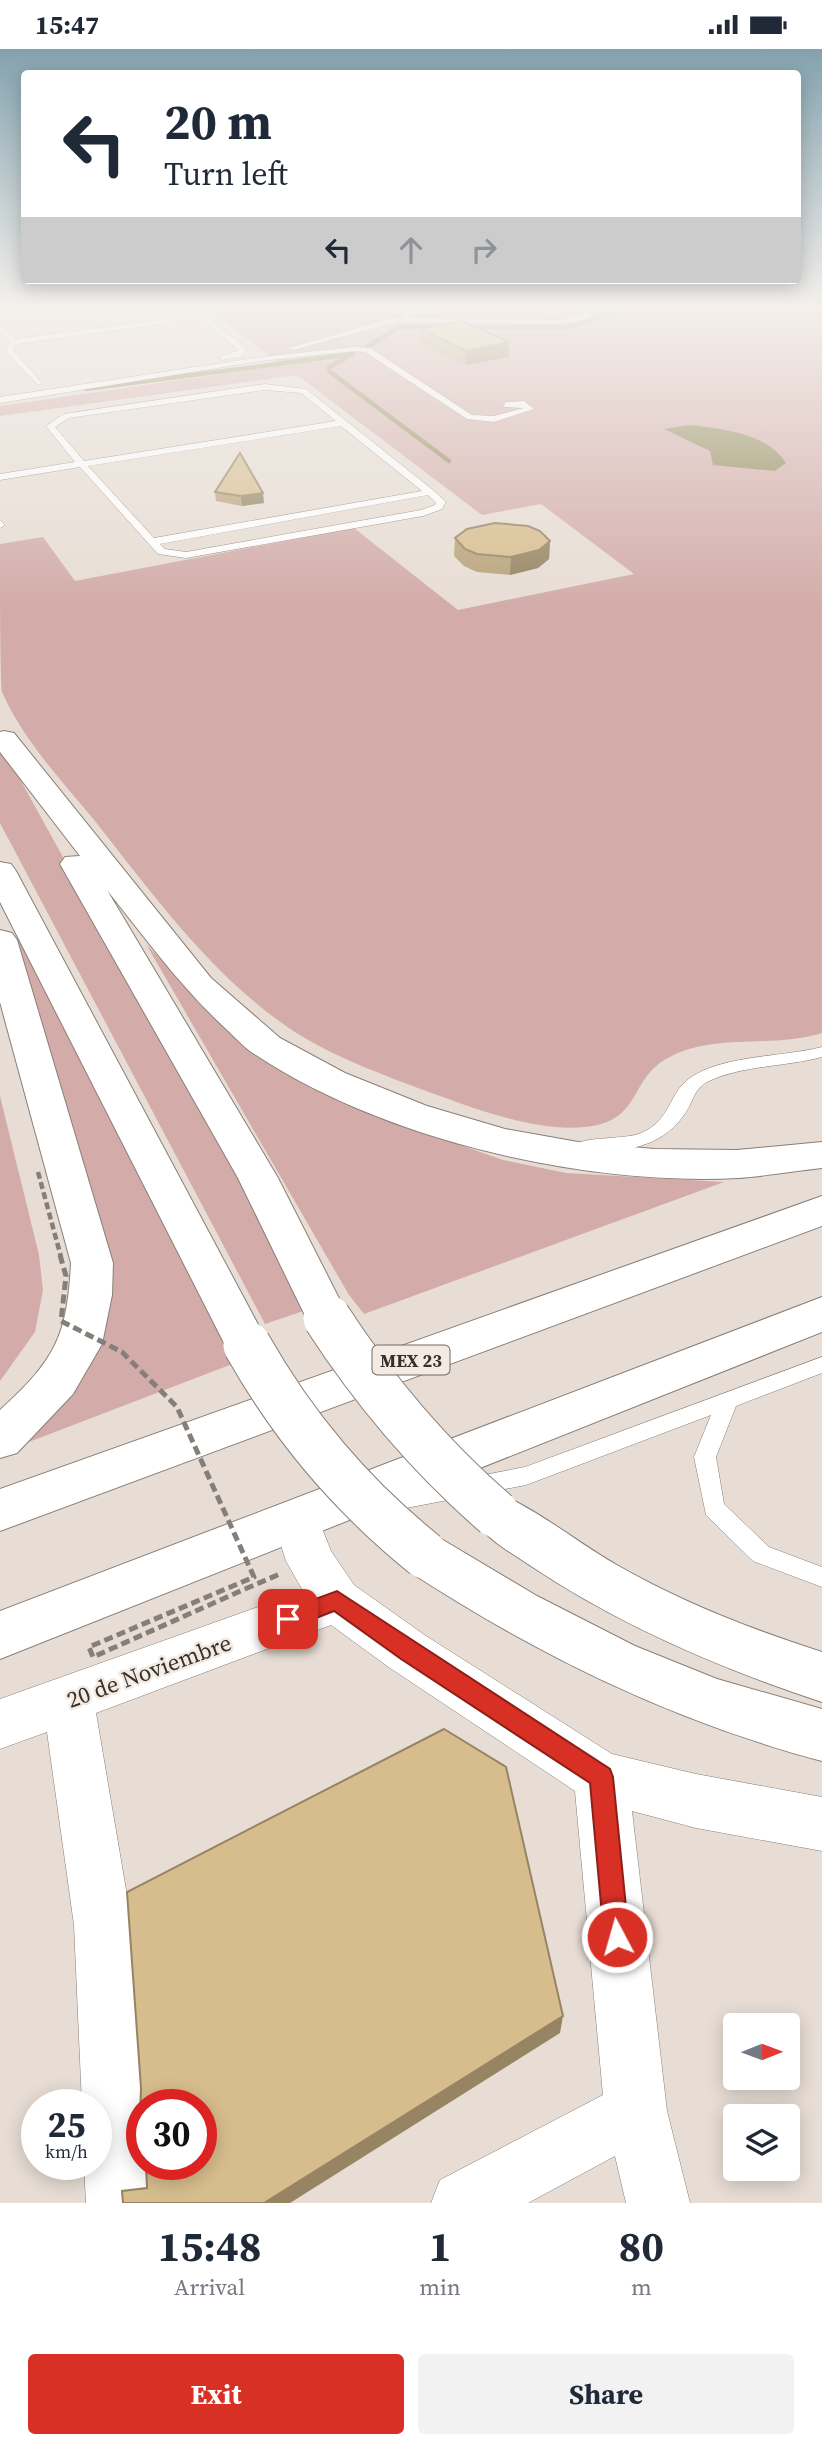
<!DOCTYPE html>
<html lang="en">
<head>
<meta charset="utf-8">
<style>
  :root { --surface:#fff; --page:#f2f2f3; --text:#1f2937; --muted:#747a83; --accent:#d93025 }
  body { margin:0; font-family:"Source Serif 4",serif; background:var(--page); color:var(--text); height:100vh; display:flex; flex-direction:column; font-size:26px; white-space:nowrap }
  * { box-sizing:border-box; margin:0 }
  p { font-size:23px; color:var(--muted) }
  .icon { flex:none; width:38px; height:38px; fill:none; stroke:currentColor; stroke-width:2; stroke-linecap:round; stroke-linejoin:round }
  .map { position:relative; height:2154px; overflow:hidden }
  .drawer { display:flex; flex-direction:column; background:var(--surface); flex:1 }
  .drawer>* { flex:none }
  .hud { position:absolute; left:21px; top:21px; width:780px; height:214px; border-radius:7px; box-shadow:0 4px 18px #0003; background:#fff; color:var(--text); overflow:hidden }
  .needle { width:46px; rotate:89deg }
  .fabs { position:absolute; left:723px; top:1964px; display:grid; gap:14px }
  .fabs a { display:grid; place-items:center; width:77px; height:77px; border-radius:7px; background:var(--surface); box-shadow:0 4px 18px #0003; font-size:35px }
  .speed { position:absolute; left:21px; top:2040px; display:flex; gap:14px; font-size:35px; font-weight:700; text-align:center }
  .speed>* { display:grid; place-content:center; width:91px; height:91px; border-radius:50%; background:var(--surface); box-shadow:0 4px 18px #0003; line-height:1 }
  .speed small { font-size:18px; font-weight:400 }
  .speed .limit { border:10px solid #d22; background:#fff; color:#111 }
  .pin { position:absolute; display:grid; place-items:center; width:60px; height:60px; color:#fff; margin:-30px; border-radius:14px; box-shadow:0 4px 10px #0006 }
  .me { position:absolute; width:77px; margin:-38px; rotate:354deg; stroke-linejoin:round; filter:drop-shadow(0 0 5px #0008) }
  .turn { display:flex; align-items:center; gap:24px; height:147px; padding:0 28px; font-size:32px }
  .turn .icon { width:91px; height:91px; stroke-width:2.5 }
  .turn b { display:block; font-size:49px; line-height:60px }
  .lanes { display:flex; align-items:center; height:66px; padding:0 28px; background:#0003; justify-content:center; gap:35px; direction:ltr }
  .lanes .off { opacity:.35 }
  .eta { display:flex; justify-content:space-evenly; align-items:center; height:119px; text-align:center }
  .eta b { font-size:42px; font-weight:700; line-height:49px }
  .action { display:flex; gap:14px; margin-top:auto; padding:14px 28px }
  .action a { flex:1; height:80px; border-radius:7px; background:var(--accent); color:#fff; font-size:28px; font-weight:700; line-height:80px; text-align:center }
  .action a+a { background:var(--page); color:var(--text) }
  .status { display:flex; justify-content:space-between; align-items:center; height:49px; padding:0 35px; background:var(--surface); direction:ltr }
  .status svg { height:19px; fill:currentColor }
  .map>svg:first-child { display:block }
</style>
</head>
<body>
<div class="status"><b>15:47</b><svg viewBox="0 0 49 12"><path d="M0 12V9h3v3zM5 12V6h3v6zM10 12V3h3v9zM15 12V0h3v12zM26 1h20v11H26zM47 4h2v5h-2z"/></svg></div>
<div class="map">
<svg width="822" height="2154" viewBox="0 0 822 2154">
  <rect width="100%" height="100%" fill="#e7ddd4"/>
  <path fill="#d3aca9" d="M 204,256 L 822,256 L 822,984 C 772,1000 713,983 666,1010 C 628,1032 642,1073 584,1078 C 541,1083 480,1062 440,1047 C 388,1028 323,1005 279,972 C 205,918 151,843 95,772 C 62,732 23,691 2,643 C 0,626 0,520 0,495 L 43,488 L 75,532 L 354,479 L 458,561 L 634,525 L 541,455 L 482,466 L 297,326 L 0,367 L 0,357 L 281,316 Z
    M 0,694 L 312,1259 L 265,1275 L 0,774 Z
    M 6,848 L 235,1314 L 21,1396 C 57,1359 104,1319 107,1263 C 108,1246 106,1227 106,1210 Z
    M 146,895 L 250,1003 L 302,1034 L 384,1069 L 503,1111 L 566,1124 L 724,1133 L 364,1265 L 349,1246 Z
    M 0,1047 L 39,1206 L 43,1241 L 35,1283 L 0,1332 Z"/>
  <path fill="#8d8756" d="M 690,376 C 723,380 767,384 786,414 L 775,422 L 713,416 L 710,402 L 664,380 Z"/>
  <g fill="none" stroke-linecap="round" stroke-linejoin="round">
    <path stroke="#8d8756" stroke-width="4.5" d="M 367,298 L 399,278 L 568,278 L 635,256
      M 346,309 L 329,318 L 330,323 L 449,412
      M 86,340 L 353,305"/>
    <g stroke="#887f78" stroke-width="1">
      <path id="service" d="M 28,256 L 25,258 L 0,261 L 0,257 Z
        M 183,256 L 191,256 L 246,299 L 242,308 L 221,311 L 221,307 L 239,301 L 199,270 L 16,295 L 13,301 L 42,334 L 38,336 L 6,303 L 9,293 L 0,284 L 0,277 L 15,290 L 195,266 Z
        M 425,256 L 435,256 L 407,269 L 558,271 C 577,268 595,256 613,256 L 581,272 L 558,275 L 396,273 L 293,301 L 289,299 L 393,269 L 404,269 L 403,265 Z
        M 355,298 L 370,299 L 472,366 L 494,367 L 524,359 L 503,358 L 506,353 L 524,352 L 534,360 L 494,373 L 467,370 L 365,303 L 355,302 L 261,312 L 0,354 L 0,348 L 261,308 Z
        M 265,335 L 306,340 L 433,441 L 446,453 L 442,460 L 423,467 L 186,509 L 158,505 L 80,418 L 0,431 L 0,425 L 75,413 L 46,377 L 64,365 ZM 265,341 L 301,344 L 336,372 L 84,412 L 55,378 L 69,369 ZM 341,377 L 422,442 L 154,489 L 88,417 ZM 428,446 L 436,454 L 435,456 L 421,461 L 186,503 L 165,500 L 160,495 Z
        M 0,471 L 5,476 L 0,479 Z
        M 822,998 L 822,1008 C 785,1018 742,1016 707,1033 C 696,1039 694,1048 689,1058 C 671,1091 639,1101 604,1103 C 594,1103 580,1106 574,1097 C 581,1087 626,1091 641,1084 C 672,1071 668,1044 690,1029 C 722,1006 784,1008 822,998 Z
        M 822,1308 L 822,1324 L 736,1357 L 716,1408 L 724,1455 L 769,1498 L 822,1518 L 822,1538 L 753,1512 L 706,1466 L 694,1408 L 711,1366 L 526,1436 L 375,1465 L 367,1463 L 364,1456 L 367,1449 L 375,1447 L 525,1418 Z"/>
    </g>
    <g stroke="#887f78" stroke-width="1">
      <path id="minor" d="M 296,1451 L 313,1457 L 331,1502 L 354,1536 L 426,1587 L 612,1705 L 696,1725 L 822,1748 L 822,1802 L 696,1779 L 632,1762 L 667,2062 L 690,2154 L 626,2154 L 615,2107 L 528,2154 L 431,2154 L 440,2131 L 603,2046 L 575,1742 L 390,1619 L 331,1576 L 96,1664 L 132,1876 L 144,2056 L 142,2116 L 148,2116 L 150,2154 L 86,2154 L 84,2116 L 96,2116 L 96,2056 L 82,2056 L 74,1876 L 47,1683 L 0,1700 L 0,1650 L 303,1542 L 286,1512 L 273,1471 L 279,1457 Z"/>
    </g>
    <g stroke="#887f78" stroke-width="2">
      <path id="trunk" d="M 4,682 L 14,684 L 211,929 L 280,989 L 345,1024 L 427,1057 L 505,1080 L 578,1093 L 654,1100 L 737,1101 L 822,1093 L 822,1119 C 794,1122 766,1127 738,1129 C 585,1137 384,1091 256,1006 C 244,999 234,987 224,978 C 180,937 145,889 107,841 L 278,1129 L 349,1269 L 342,1281 L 327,1286 L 312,1281 L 238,1129 L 60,815 L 65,808 L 80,807 L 0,703 L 0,683 Z
        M 0,813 L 11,815 L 16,822 L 269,1296 L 263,1308 L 247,1313 L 231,1308 L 225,1296 L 0,853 Z
        M 0,881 L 12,884 L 17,891 L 113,1214 L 112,1246 L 102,1295 L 73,1345 L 17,1404 L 0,1409 L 0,1361 C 55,1311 67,1288 71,1214 L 0,953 Z
        M 822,1147 L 822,1177 L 0,1482 L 0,1440 Z
        M 822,1248 L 822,1283 L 0,1610 L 0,1562 Z
        M 496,1444 C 533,1457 578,1494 615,1515 C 681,1553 750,1580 822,1603 L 822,1653 C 719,1619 621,1577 531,1517 C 509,1502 483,1489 471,1465 L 479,1450 Z
        M 425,1484 L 443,1491 L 537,1547 L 635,1597 L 717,1630 L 822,1660 L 822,1712 C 672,1672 537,1606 407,1521 L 400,1506 L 407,1491 Z"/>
    </g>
    <path stroke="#857f79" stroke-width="5" stroke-dasharray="9 4.5" stroke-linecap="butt" d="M 245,1540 L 280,1525"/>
    <use href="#service" fill="#fff" fill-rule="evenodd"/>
    <use href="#minor" fill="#fff" fill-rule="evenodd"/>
    <use href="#trunk" fill="#fff" fill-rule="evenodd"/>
    <g stroke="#887f78" stroke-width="49" stroke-linecap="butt">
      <path id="trunk-bridge" d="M 327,1269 C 375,1343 429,1407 496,1465
        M 247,1296 C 294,1379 351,1446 425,1506"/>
    </g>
    <path stroke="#857f79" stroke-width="4.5" stroke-dasharray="7 3.5" stroke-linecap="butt" d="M 38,1123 L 61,1208"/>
    <path stroke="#857f79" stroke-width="5" stroke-dasharray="9 4.5" stroke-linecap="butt" d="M 60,1206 L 66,1227 L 61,1272 L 122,1303 L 177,1358 L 254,1528 L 89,1598 L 93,1608 L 245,1540"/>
    <use href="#trunk-bridge" stroke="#fff" stroke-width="47"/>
  </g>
  <path fill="#b9a37a" d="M 420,280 L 509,308 L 466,316 L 419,294 Z
    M 240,404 L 264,454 L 242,457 L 216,452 L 215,443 Z
    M 455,489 L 550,492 L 549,510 L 538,519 L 510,526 L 477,523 L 464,517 L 454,507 Z"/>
  <path fill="#968463" d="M 509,293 L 509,308 L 466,316 L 466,302 Z
    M 263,444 L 264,454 L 242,457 L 241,447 Z
    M 550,492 L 549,510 L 538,519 L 510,526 L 511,508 Z
    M 563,1967 L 560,1984 L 290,2154 L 264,2154 Z"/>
  <path fill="#d7bd8e" stroke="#968463" stroke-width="2" d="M 462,272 L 509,293 L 466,302 L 420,280 Z
    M 240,404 L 263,444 L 241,447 L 215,443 Z
    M 495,474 L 528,477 L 540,482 L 550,492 L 539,501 L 511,508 L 477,505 L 465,500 L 455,489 L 467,480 Z
    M 444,1680 L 506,1718 L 563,1967 L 264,2154 L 123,2154 L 122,2142 L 147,2139 L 146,2116 L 201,2116 L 201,2056 L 142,2056 L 142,2099 L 139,2098 L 141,2039 L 127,1843 Z"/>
  <linearGradient id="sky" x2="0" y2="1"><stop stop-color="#83a2ae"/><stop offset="0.46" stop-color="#f4f0ec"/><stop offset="1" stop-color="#f4f0ec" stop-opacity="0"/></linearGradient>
  <rect width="822" height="558" fill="url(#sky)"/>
  <path fill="#d93025" stroke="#8d1f18" stroke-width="2" d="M 337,1542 L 610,1720 L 613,1728 L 629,1888 L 626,1897 L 617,1901 L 608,1897 L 604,1888 L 590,1734 L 401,1610 L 334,1562 L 288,1580 L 280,1577 L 277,1570 L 280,1563 Z"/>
  <g text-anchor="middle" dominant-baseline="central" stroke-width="5" stroke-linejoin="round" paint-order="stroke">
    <rect fill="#f4eae2" stroke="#6e6863" stroke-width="2" x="372.5" y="1296.5" width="77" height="29" rx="5"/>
    <g font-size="18" font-weight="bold" fill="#34312d">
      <text x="411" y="1311">MEX 23</text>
    </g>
    <g font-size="23" fill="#34312d" stroke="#f4eae2">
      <text transform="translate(149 1622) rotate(-20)">20 de Noviembre</text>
    </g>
  </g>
</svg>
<div class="fabs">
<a><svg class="needle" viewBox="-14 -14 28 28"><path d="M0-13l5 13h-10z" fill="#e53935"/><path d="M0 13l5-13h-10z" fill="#747a83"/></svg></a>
<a><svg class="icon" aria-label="layers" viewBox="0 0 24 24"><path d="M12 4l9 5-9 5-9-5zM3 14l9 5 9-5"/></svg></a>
</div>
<div class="speed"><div>25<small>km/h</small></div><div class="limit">30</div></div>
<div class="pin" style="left:288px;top:1570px;background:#d93025"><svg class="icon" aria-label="arrive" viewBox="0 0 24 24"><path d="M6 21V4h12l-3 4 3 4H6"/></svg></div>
<svg class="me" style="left:617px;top:1888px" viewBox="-20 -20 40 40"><circle r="17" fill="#d93025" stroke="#fff" stroke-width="3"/><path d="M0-11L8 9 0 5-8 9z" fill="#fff"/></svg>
<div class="hud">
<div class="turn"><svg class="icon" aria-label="left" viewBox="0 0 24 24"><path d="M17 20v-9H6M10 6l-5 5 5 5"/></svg><div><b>20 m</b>Turn left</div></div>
<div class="lanes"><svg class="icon" aria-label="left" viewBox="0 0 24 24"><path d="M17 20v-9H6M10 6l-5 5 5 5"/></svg><svg class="icon off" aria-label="ahead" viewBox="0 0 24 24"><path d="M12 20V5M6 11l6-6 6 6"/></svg><svg class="icon off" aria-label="right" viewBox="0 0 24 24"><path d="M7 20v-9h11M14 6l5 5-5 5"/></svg></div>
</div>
</div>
<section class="drawer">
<div class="eta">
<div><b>15:48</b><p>Arrival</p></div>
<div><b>1</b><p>min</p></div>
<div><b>80</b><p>m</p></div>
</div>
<div class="action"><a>Exit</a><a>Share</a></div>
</section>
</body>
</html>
